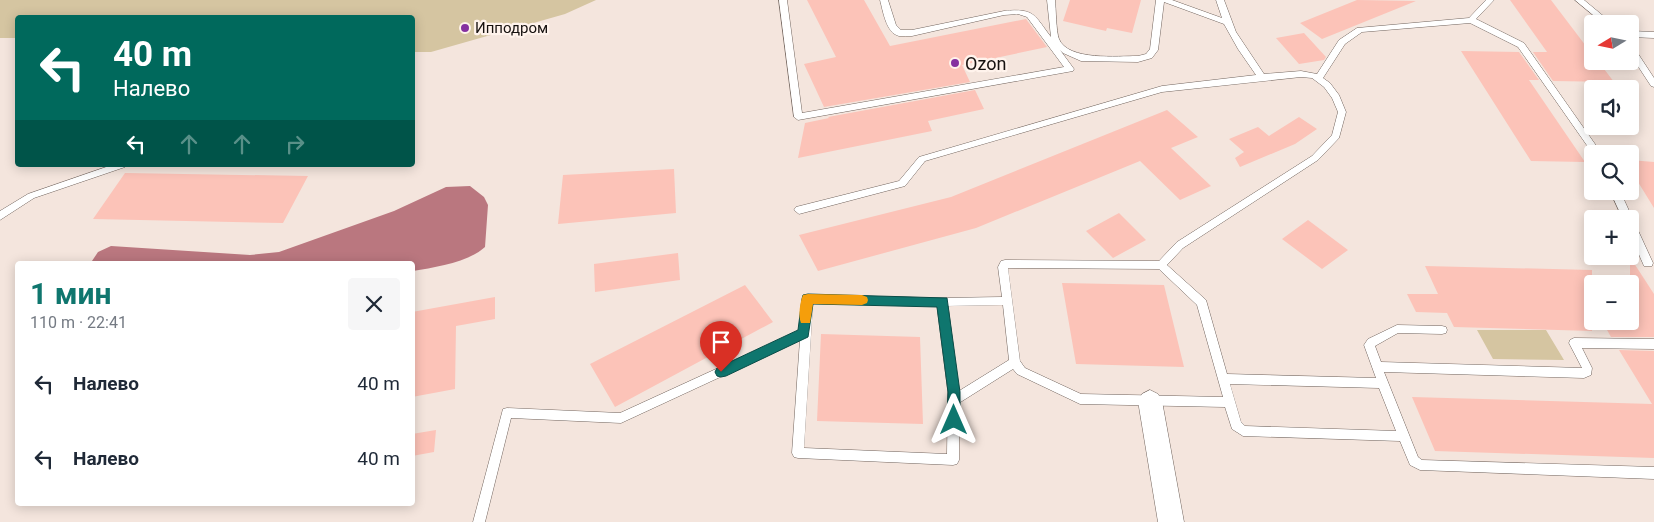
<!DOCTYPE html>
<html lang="ru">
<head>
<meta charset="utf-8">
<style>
  :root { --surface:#fff; --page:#f6f6f7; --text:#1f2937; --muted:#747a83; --accent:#0f766e }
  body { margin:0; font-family:Roboto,sans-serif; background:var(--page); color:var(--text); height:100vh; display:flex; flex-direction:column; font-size:19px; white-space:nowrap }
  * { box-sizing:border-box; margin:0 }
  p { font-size:16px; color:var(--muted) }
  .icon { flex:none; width:28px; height:28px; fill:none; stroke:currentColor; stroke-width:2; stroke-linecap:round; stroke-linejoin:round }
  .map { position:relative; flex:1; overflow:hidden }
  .drawer { position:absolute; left:15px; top:261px; width:400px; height:245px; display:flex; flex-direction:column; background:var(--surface); border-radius:5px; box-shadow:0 2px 12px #0003 }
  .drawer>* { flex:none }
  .top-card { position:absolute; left:15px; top:15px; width:400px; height:152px; border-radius:5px; box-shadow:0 2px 12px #0003; background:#00695c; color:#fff; overflow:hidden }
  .needle { width:32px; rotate:260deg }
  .tools { position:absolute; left:1584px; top:15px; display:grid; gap:10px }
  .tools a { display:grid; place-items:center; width:55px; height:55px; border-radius:5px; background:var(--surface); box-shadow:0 2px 12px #0003; font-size:25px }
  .pin { position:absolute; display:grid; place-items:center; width:42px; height:42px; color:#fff; margin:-51px -21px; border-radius:50% 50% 50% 0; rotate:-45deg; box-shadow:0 0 5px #0007 }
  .pin .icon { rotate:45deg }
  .me { position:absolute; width:55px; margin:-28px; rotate:0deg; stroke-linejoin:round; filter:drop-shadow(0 0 4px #0008) }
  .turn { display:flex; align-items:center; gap:18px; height:105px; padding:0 15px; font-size:22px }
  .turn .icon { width:65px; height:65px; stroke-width:2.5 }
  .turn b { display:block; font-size:35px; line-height:42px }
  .lanes { display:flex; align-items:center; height:48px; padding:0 15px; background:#0003; justify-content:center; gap:25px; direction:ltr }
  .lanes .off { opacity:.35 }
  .round { display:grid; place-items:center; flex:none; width:52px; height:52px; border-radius:5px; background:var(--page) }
  .head { display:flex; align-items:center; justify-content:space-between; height:85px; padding:0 15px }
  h1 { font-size:30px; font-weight:700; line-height:38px; color:var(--accent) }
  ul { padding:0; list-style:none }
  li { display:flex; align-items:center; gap:15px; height:75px; padding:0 15px }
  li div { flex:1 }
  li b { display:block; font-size:19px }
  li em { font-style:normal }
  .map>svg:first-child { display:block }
</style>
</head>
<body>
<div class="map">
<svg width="1654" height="522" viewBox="0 0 1654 522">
  <rect width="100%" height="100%" fill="#f4e5dd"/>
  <path fill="#d5c5a1" d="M 0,0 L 596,0 L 565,14 L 431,52 L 413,52 L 412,18 L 18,18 L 17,38 L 0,38 Z
    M 1477,330 L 1546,330 L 1564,360 L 1493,359 Z"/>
  <path fill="#ba777f" d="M 470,186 L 484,197 L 488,205 L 485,247 C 467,263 436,267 413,271 L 412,264 L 90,264 L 98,252 L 111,246 L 250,255 L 279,252 L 394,211 L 446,187 Z"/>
  <path fill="#fcc3b8" d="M 807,0 L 864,0 L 890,46 L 1026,19 L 1047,47 L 962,65 L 970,82 L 824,107 L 804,64 L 836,57 Z
    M 1070,0 L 1141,0 L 1132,33 L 1107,28 L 1106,31 L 1063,21 Z
    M 1357,0 L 1416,1 L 1322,39 L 1300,23 Z
    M 1510,0 L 1551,0 L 1592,54 L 1592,61 L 1598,61 L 1614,82 L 1553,81 L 1533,52 L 1547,52 Z
    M 1304,33 L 1326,57 L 1324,60 L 1299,64 L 1276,38 Z
    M 1461,51 L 1519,52 L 1539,80 L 1529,80 L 1585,162 L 1531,161 Z
    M 975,90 L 984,109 L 928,121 L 932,131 L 798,158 L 805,123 L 829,118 L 828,117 Z
    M 1167,110 L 1198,137 L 1171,148 L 1211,186 L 1180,200 L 1140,161 L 976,228 L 818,271 L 799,235 L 951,197 Z
    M 1299,117 L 1317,129 L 1295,144 L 1240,167 L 1235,158 L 1244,152 L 1229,139 L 1258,127 L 1269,136 Z
    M 1630,160 L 1654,162 L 1654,208 L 1630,169 Z
    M 674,169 L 676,213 L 558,224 L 563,175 Z
    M 125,173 L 308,176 L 283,223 L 93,219 Z
    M 1119,213 L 1146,240 L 1113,258 L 1086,231 Z
    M 1308,220 L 1348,250 L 1322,269 L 1282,239 Z
    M 678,253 L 680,280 L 595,292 L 594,264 Z
    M 1630,257 L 1654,294 L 1654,337 L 1611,337 L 1602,321 L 1630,321 Z
    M 1425,266 L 1592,270 L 1592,331 L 1454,327 L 1447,313 L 1416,312 L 1407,294 L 1438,294 Z
    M 1062,283 L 1164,285 L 1184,367 L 1076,364 Z
    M 745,285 L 773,322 L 615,407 L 590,364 Z
    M 495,297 L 495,319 L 456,326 L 455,389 L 412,397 L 412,312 Z
    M 821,334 L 920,337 L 923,424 L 817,421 Z
    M 1619,350 L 1654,351 L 1654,458 L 1435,451 L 1412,397 L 1652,404 Z
    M 436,430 L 434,452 L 412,456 L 412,434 Z"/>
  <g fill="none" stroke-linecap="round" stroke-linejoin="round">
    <g stroke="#71645d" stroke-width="1">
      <path id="lane" d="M 779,0 L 787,0 L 802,113 L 1064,67 L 1027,17 L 1018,14 L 1004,15 L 912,36 C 908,36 903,36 899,36 C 886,33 883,11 880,0 L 888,0 L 896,25 L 901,30 L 912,30 L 1004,11 C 1035,8 1034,15 1051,37 L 1047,0 L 1055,0 C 1056,9 1056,31 1059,39 C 1068,61 1118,56 1138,56 L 1146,54 L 1150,49 L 1156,0 L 1172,0 L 1222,18 L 1216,0 L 1224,0 L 1236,32 L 1264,74 L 1301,71 L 1317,74 L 1339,40 L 1357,28 L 1469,18 L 1486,0 L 1494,0 L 1476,19 L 1524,43 L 1602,154 L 1593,154 L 1518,47 L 1470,23 L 1362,32 L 1345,44 L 1323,78 L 1330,83 L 1339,95 L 1346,112 L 1339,138 L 1318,160 L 1183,248 L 1167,265 L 1206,300 L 1227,374 L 1376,378 L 1364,345 L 1368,339 L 1397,325 L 1442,326 L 1446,327 L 1447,330 L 1446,333 L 1442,334 L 1398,333 L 1375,346 L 1381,362 L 1582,368 L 1569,343 L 1570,340 L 1574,338 L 1654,339 L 1654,349 L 1582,348 L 1592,368 L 1591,375 L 1584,378 L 1384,372 L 1418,457 L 1422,460 L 1654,467 L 1654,479 L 1420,470 L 1410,465 L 1400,441 L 1243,436 L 1232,429 L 1225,407 L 1080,404 L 1017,374 L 1013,369 L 959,403 L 959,460 L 957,464 L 953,465 L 798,458 L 794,457 L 792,453 L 800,340 L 621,423 L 511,418 L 485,522 L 473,522 L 503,409 L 507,408 L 620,413 L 801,330 L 803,299 L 804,296 L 808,295 L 942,298 L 1002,297 L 998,267 L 1001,261 L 1005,260 L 1159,261 L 1177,242 L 1312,156 L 1332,135 L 1338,112 L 1332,98 L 1324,87 L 1312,78 L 1301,77 L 1162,92 L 925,161 L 905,186 L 799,214 L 794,210 L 796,207 L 899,181 L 919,157 L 1162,86 L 1256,75 L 1238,49 L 1224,24 L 1164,2 L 1158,50 L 1152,58 L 1138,62 L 1081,61 L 1063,53 L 1060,50 L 1074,69 L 1073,71 L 798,120 L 794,117 ZM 1008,268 L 1159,269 L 1197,305 L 1223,397 L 1081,394 L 1025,368 L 1020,361 ZM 813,303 L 937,306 L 948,392 L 947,454 L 804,448 ZM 1003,305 L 1009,360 L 959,391 L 948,306 ZM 1230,384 L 1379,388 L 1396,431 L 1245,426 L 1241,422 Z
        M 1575,0 L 1584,0 L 1613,24 L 1604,24 Z
        M 1630,31 L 1654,32 L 1654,38 L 1630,37 Z
        M 1630,45 L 1633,46 L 1654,78 L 1654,87 L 1651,86 L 1630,54 Z
        M 112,165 L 127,165 L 125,167 L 34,198 L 0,220 L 0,211 L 28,194 Z
        M 1610,191 L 1620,191 L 1653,263 L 1652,266 L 1644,266 L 1630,234 L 1630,219 L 1623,219 Z"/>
    </g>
    <g stroke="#71645d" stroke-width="1">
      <path id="street" d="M 1150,390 L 1158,394 L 1162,401 L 1184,522 L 1158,522 L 1138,401 L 1142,394 Z"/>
    </g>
    <use href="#lane" fill="#fff" fill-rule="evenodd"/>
    <use href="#street" fill="#fff" fill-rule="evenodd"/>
  </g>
  <path fill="#0f766e" stroke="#0a4d48" d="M 808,294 L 947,298 L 960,392 L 960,420 L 958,424 L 954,425 L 949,424 L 947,420 L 948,392 L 937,307 L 813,304 L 808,337 L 726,376 L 721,377 L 717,376 L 715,372 L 717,368 L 798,330 L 802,299 L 803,295 Z"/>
  <path fill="#f59e0b" d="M 808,294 L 862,295 L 867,297 L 868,300 L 867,303 L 862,305 L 813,304 L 810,323 L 801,323 C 798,316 800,302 803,295 Z"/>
  <g fill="#8531a0" stroke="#fff3ec" stroke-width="2">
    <circle cx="465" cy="28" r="5"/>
    <circle cx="955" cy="63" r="5"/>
  </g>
  <g text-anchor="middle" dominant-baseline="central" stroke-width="4.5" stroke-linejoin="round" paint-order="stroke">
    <g font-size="15" fill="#16110f" stroke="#fff3ec" text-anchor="start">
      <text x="475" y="28">Ипподром</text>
    </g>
    <g font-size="18" fill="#16110f" stroke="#fff3ec" text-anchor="start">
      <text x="965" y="63">Ozon</text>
    </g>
  </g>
</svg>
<div class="tools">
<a><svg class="needle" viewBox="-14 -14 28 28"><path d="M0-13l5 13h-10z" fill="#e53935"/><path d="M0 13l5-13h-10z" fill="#747a83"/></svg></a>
<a><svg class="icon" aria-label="sound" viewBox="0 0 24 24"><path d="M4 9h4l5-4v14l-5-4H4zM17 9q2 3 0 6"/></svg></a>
<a><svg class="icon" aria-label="search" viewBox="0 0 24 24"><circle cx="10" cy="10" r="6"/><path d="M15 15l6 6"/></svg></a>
<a>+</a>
<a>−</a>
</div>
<div class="pin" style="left:721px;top:372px;background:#d93025"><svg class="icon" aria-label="arrive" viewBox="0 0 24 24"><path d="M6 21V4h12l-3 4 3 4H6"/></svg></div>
<svg class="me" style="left:954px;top:420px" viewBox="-20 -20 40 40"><path d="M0-17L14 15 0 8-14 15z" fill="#0f766e" stroke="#fff" stroke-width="4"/></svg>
<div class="top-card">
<div class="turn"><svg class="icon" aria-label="left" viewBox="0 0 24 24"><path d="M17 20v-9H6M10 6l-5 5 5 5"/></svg><div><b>40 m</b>Налево</div></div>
<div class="lanes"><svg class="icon" aria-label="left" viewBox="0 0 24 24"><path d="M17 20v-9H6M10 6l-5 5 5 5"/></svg><svg class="icon off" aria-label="ahead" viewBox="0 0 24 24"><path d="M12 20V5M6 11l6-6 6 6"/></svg><svg class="icon off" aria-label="ahead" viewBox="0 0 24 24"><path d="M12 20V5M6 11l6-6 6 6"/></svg><svg class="icon off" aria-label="right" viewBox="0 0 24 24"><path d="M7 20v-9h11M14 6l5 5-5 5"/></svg></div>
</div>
<section class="drawer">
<div class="head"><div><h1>1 мин</h1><p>110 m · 22:41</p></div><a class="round"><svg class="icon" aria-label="close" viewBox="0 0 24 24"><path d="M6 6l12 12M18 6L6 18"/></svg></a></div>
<ul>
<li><svg class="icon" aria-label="left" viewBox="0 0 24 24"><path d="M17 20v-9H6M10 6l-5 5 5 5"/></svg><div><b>Налево</b></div><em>40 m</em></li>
<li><svg class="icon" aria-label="left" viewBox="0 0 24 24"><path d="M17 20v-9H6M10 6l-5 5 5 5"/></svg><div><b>Налево</b></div><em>40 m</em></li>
</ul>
</section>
</div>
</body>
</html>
